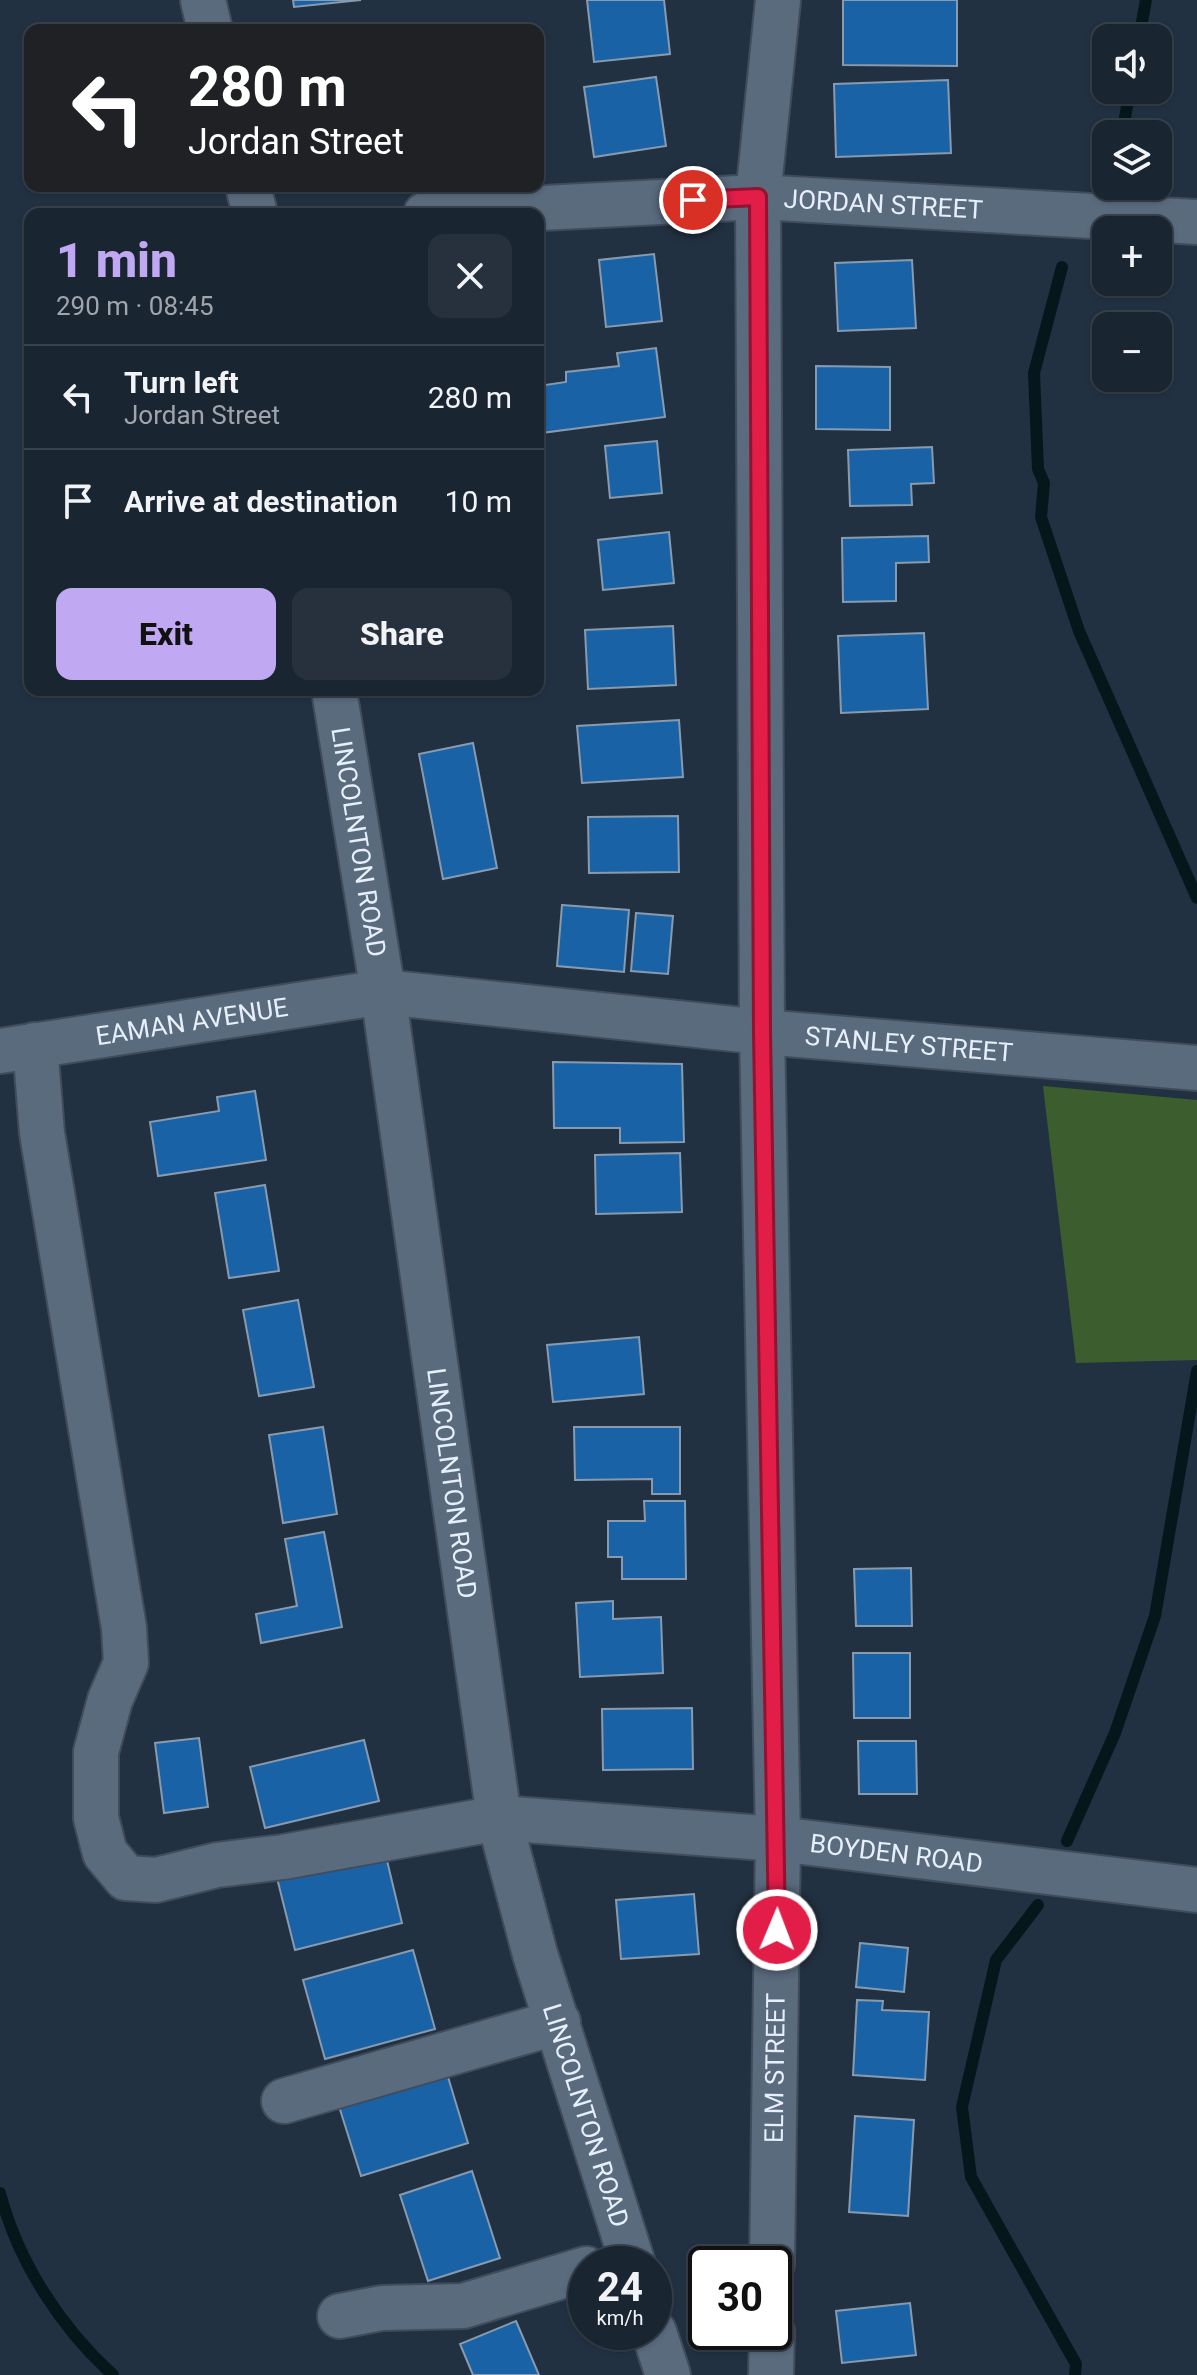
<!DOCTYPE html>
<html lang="en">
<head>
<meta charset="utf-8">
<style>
  :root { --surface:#1a2532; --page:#27313e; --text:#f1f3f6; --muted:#9fa5ac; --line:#38424d; --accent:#c0a8f3 }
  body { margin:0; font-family:Roboto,sans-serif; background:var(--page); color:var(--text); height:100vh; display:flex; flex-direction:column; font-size:30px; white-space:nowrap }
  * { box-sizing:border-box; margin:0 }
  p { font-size:26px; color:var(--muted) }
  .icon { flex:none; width:44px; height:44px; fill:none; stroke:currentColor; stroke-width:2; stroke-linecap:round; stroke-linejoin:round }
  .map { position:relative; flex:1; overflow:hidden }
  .panel { position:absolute; left:24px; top:208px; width:520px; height:488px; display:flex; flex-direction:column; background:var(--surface); border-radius:16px; box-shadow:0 2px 6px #0004,0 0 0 2px var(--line) }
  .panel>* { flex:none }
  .banner { position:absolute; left:24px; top:24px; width:520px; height:168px; border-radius:16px; box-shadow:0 2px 6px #0004,0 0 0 2px var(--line); background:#202124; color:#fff; overflow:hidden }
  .controls { position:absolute; left:1092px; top:24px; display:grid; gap:16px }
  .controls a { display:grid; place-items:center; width:80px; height:80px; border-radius:16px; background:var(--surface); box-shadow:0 2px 6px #0004,0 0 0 2px var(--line); font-size:40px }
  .speed { position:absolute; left:568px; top:2246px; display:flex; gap:16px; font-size:40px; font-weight:700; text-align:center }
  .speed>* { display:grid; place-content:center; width:104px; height:104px; border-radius:50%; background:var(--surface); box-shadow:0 2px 6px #0004,0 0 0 2px var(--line); line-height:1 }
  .speed small { font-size:20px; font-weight:400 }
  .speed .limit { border:4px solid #111; border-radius:12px; background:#fff; color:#111 }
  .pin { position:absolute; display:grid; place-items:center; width:68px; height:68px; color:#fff; margin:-34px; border:4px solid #fff; border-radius:50%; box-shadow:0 2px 8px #0007 }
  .me { position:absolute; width:88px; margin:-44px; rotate:1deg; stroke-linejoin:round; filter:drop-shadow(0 0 6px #0008) }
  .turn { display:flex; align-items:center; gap:28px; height:168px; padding:0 32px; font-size:36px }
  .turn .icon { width:104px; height:104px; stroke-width:2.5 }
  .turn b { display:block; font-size:56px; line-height:68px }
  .round { display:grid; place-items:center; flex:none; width:84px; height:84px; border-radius:16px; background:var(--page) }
  .headline { display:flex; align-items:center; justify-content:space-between; height:136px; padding:0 32px }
  h1 { font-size:48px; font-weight:800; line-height:60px; color:var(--accent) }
  .primary-button { display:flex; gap:16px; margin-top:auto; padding:16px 32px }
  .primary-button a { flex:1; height:92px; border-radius:16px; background:var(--accent); color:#111; font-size:32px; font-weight:800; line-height:92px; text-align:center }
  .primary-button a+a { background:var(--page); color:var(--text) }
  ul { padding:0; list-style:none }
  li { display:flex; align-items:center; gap:24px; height:104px; padding:0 32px; border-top:2px solid var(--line) }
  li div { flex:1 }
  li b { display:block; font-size:30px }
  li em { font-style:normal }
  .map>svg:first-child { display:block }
</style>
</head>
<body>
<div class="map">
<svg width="1197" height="2375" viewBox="0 0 1197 2375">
  <rect width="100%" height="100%" fill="#223142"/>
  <path fill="#3c5d2e" d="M 1043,1086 L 1197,1100 L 1197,1360 L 1076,1363 Z"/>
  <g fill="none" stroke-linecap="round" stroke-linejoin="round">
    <path stroke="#06171c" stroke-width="12" d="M 1139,38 L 1146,0
      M 1122,134 L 1130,90
      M 1062,267 L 1034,373 L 1038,469 L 1044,483 L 1041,517 L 1079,631 L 1197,898
      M 1067,1841 L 1115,1733 L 1155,1616 L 1197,1371
      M 1038,1905 L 996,1960 L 962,2107 L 971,2177 L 1076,2364 L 1075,2375
      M 0,2193 C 18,2262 61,2328 113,2375"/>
  </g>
  <path fill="#1a62a6" stroke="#889aae" stroke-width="2" d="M 293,0 L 361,0 L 294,7 Z
    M 587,0 L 664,0 L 670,54 L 594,62 Z
    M 843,0 L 957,0 L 957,66 L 843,65 Z
    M 656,77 L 666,146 L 594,157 L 584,87 Z
    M 948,80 L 951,153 L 836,157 L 834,84 Z
    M 654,254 L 662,321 L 606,327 L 599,260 Z
    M 912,260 L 916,328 L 838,331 L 835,263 Z
    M 656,348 L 665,417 L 541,433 L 538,386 L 566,382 L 566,372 L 619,366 L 617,353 Z
    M 816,366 L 890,367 L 890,430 L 816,429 Z
    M 657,441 L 662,493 L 610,498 L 605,446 Z
    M 932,447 L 934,483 L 911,484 L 912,505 L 850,506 L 848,450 Z
    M 669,532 L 674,583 L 603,590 L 598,540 Z
    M 928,536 L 929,562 L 896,563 L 896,601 L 843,602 L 842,538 Z
    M 673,626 L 676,685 L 588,689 L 585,630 Z
    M 924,633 L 928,709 L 841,713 L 838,636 Z
    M 679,720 L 683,777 L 582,783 L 577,726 Z
    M 473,743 L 497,868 L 443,879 L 419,754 Z
    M 678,816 L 679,872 L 589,873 L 588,817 Z
    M 562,905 L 629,910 L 624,972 L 557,966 Z
    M 636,913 L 673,916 L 668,974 L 631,971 Z
    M 553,1062 L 682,1064 L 684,1142 L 620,1143 L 620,1128 L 554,1128 Z
    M 255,1091 L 266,1160 L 158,1176 L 150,1122 L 219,1111 L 217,1097 Z
    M 680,1153 L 682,1212 L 596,1214 L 595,1155 Z
    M 265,1185 L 279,1271 L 229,1278 L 215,1193 Z
    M 298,1300 L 314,1387 L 259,1396 L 243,1310 Z
    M 639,1337 L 644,1394 L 553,1402 L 547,1345 Z
    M 323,1427 L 337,1514 L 283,1523 L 269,1435 Z
    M 574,1427 L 680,1427 L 680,1494 L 652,1494 L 652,1479 L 575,1480 Z
    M 644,1501 L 685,1501 L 686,1579 L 622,1579 L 622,1557 L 608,1557 L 608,1521 L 645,1521 Z
    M 324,1532 L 342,1627 L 261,1643 L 256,1614 L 297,1606 L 285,1539 Z
    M 911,1568 L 912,1626 L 856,1626 L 854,1569 Z
    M 613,1601 L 613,1619 L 661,1617 L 663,1673 L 580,1677 L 576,1603 Z
    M 853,1653 L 910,1653 L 910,1718 L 854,1718 Z
    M 692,1708 L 693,1769 L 603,1770 L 602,1709 Z
    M 199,1738 L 208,1807 L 164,1813 L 155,1743 Z
    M 364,1740 L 379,1801 L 265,1828 L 250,1767 Z
    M 858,1741 L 916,1741 L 917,1794 L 859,1794 Z
    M 384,1848 L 402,1923 L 295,1950 L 276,1874 Z
    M 694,1894 L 699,1954 L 621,1959 L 616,1900 Z
    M 860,1943 L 908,1948 L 904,1992 L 856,1987 Z
    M 413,1950 L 435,2029 L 325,2059 L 303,1980 Z
    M 857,2000 L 883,2001 L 882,2010 L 929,2012 L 925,2080 L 853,2075 Z
    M 445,2067 L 468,2143 L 361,2176 L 337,2100 Z
    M 855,2116 L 914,2120 L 908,2216 L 849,2212 Z
    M 472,2171 L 500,2258 L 428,2281 L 400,2195 Z
    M 910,2303 L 916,2355 L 842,2363 L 836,2311 Z
    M 516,2321 L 539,2375 L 473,2375 L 460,2344 Z"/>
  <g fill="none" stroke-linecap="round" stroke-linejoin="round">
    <g stroke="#404c5b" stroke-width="48">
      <g id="minor">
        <path d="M 203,0 L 210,30"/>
        <path d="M 248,186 L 255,214"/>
        <path id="s1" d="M 426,214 L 758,197 L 1197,222"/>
        <path id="s2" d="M 334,690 L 383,992 L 499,1818 L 535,1954 L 633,2264"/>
        <path id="s3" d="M 35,1045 L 42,1133 L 124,1628 L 126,1663 L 110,1700 L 96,1752 L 96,1818 L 105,1853 L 126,1878 L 156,1880 L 217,1865 L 283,1857 L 499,1818 L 778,1839 L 1197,1890"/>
        <path id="s4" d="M 0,1051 L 383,992 L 762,1032 L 1197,1068"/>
        <path d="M 284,2101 L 558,2022"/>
        <path id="s5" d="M 772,2264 L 778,1839 L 762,1032 L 758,197 L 778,0"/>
        <path d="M 340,2316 L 382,2308 L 463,2306 L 586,2269"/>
        <path d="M 654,2332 L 668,2375"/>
        <path d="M 771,2375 L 772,2332"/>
      </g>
    </g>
    <use href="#minor" stroke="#5a6b7e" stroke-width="44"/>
  </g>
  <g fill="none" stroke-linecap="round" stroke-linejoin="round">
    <g stroke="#92132f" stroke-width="20">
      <path id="route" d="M 693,200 L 758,197 L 762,1032 L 777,1930"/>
    </g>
    <use href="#route" stroke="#e11d48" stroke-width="14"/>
  </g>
  <g text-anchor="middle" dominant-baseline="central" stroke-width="8" stroke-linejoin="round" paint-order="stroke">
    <g font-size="26" fill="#e6effb" stroke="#121920">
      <text stroke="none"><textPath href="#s1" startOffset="458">JORDAN STREET</textPath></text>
      <text stroke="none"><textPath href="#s2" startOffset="154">LINCOLNTON ROAD</textPath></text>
      <text stroke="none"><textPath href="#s4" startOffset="194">EAMAN AVENUE</textPath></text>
      <text stroke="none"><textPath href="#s4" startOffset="916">STANLEY STREET</textPath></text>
      <text stroke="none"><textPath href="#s2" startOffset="802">LINCOLNTON ROAD</textPath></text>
      <text stroke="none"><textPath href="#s3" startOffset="1632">BOYDEN ROAD</textPath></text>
      <text stroke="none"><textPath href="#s5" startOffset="196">ELM STREET</textPath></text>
      <text stroke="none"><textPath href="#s2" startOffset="1450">LINCOLNTON ROAD</textPath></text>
    </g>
  </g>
</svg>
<div class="controls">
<a><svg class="icon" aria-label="sound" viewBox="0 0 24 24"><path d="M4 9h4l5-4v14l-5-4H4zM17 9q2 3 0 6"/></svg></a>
<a><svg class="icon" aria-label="layers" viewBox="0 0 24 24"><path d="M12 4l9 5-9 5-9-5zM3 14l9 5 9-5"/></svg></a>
<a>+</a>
<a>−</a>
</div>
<div class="speed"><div>24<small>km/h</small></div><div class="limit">30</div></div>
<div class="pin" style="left:693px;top:200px;background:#d93025"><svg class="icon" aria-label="arrive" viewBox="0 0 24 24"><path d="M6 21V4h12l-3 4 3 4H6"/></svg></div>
<svg class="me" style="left:777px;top:1930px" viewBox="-20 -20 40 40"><circle r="17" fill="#e11d48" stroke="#fff" stroke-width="3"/><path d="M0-11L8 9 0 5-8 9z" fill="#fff"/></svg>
<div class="banner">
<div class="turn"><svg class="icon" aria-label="left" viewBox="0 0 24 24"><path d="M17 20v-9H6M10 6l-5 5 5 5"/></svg><div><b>280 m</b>Jordan Street</div></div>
</div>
<section class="panel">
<div class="headline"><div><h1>1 min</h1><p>290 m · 08:45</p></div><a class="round"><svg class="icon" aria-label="close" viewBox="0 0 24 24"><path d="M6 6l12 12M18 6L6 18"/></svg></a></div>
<ul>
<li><svg class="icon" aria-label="left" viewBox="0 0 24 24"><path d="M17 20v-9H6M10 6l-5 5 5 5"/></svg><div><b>Turn left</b><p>Jordan Street</p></div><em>280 m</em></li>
<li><svg class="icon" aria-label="arrive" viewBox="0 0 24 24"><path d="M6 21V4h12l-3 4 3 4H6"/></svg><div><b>Arrive at destination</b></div><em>10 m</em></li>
</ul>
<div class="primary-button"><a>Exit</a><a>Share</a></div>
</section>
</div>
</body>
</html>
